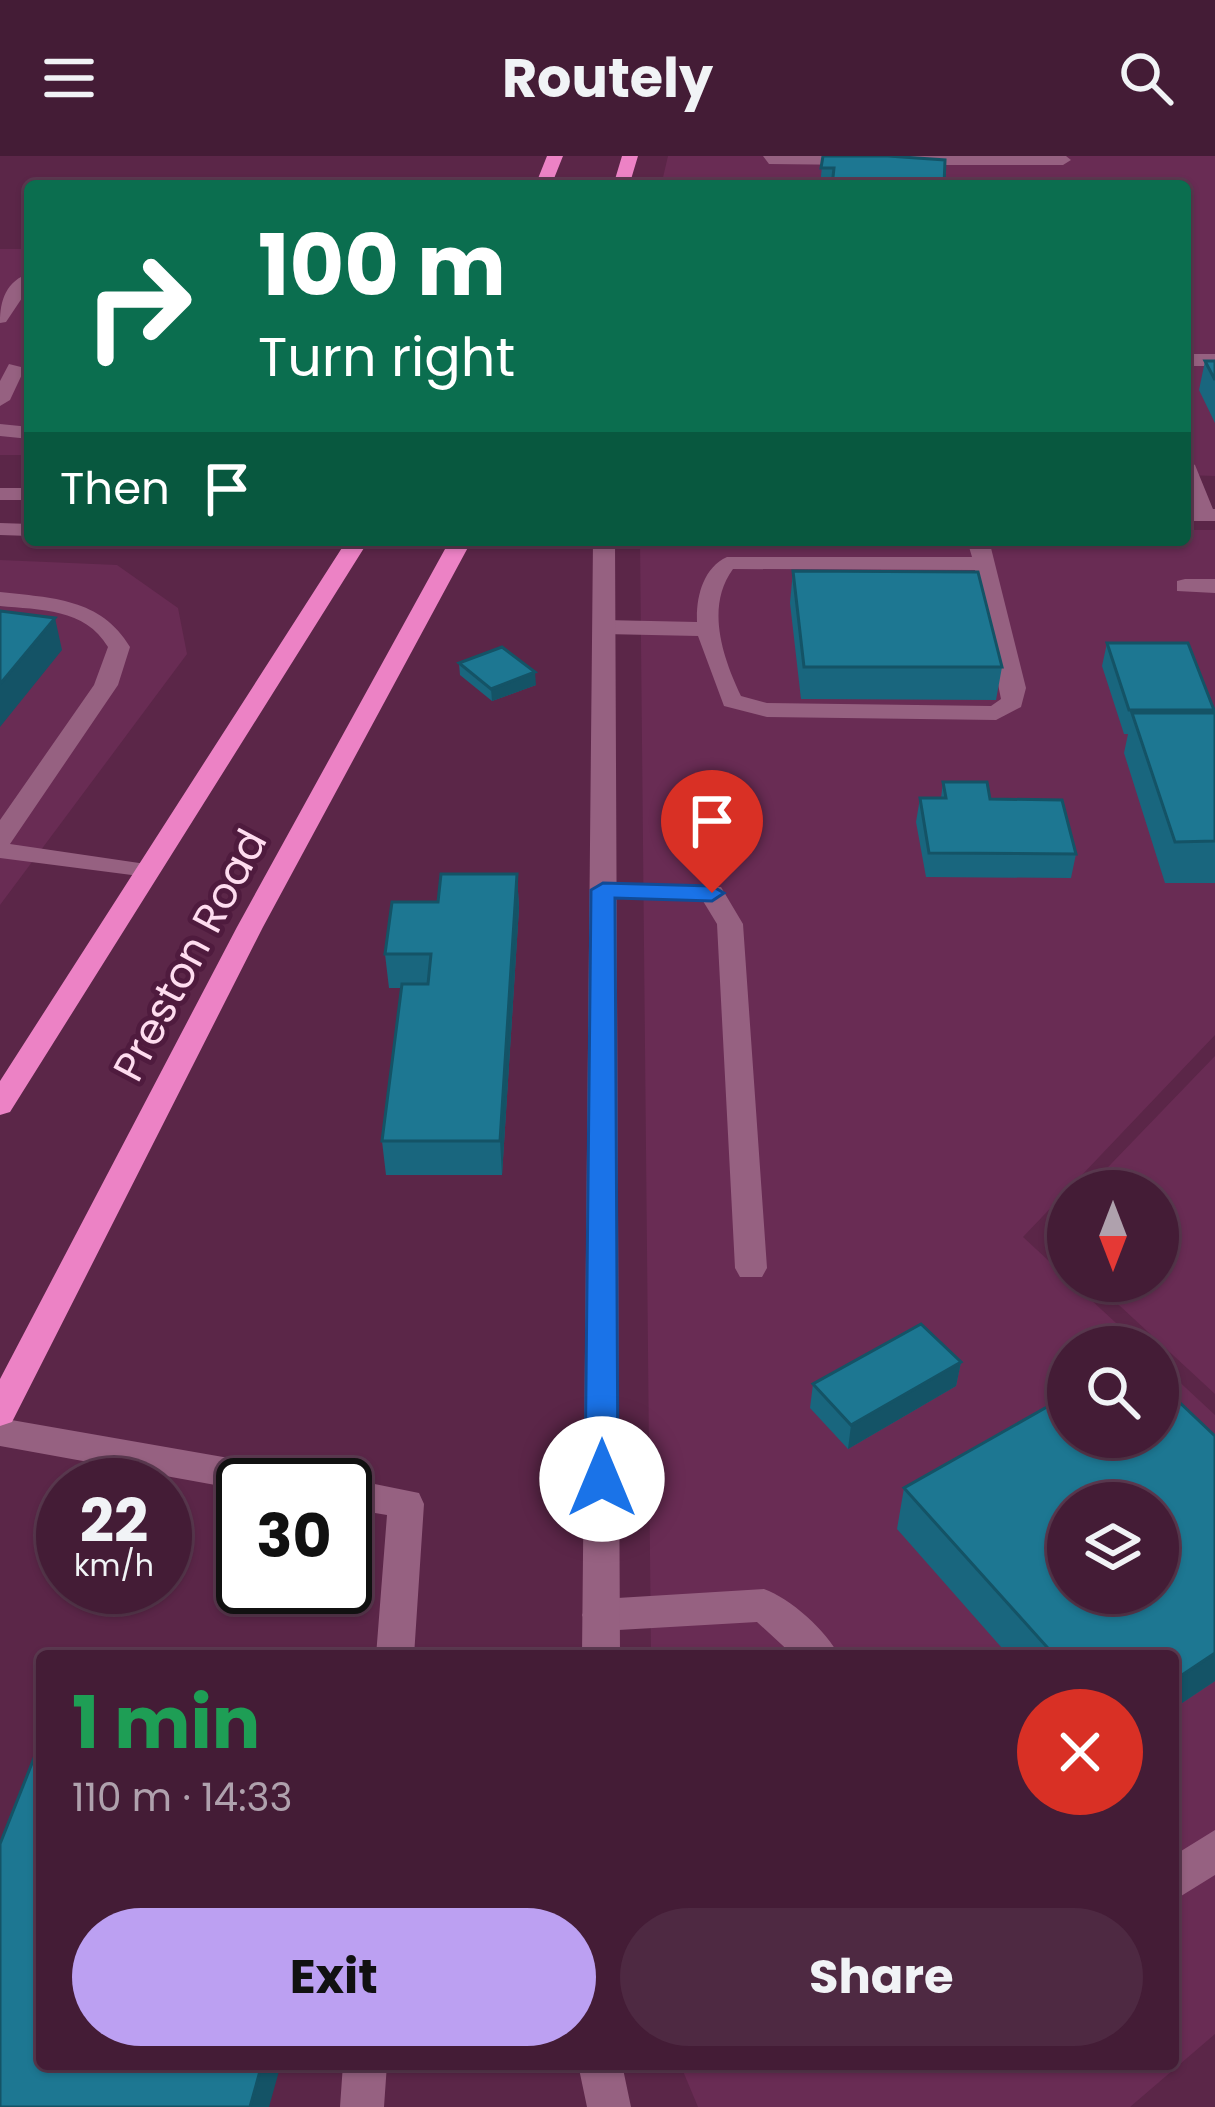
<!DOCTYPE html>
<html lang="en">
<head>
<meta charset="utf-8">
<style>
  :root { --surface:#441c36; --page:#4e2942; --text:#f1f3f6; --muted:#afa1ad; --line:#5c3a51; --accent:#bca0f2 }
  body { margin:0; font-family:Poppins,sans-serif; background:var(--page); color:var(--text); height:100vh; display:flex; flex-direction:column; font-size:45px; white-space:nowrap }
  * { box-sizing:border-box; margin:0 }
  p { font-size:39px; color:var(--muted) }
  .icon { flex:none; width:66px; height:66px; fill:none; stroke:currentColor; stroke-width:2; stroke-linecap:round; stroke-linejoin:round }
  .map { position:relative; flex:1; overflow:hidden }
  .sheet { position:absolute; left:36px; top:1494px; width:1143px; height:420px; display:flex; flex-direction:column; background:var(--surface); border-radius:12px; box-shadow:0 3px 9px #0004,0 0 0 3px var(--line) }
  .sheet>* { flex:none }
  .hud { position:absolute; left:24px; top:24px; width:1167px; height:366px; border-radius:12px; box-shadow:0 3px 9px #0004,0 0 0 3px var(--line); background:#0b6e4f; color:#fff; overflow:hidden }
  .needle { width:78px; rotate:180deg }
  .tools { position:absolute; left:1047px; top:1014px; display:grid; gap:24px }
  .tools a { display:grid; place-items:center; width:132px; height:132px; border-radius:50%; background:var(--surface); box-shadow:0 3px 9px #0004,0 0 0 3px var(--line); font-size:60px }
  .speed { position:absolute; left:36px; top:1302px; display:flex; gap:24px; font-size:60px; font-weight:700; text-align:center }
  .speed>* { display:grid; place-content:center; width:156px; height:156px; border-radius:50%; background:var(--surface); box-shadow:0 3px 9px #0004,0 0 0 3px var(--line); line-height:1 }
  .speed small { font-size:30px; font-weight:400 }
  .speed .limit { border:6px solid #111; border-radius:18px; background:#fff; color:#111 }
  .pin { position:absolute; display:grid; place-items:center; width:102px; height:102px; color:#fff; margin:-123px -51px; border-radius:50% 50% 50% 0; rotate:-45deg; box-shadow:0 0 12px #0007 }
  .pin .icon { rotate:45deg }
  .me { position:absolute; width:132px; margin:-66px; rotate:0deg; stroke-linejoin:round; filter:drop-shadow(0 0 9px #0008) }
  .turn { display:flex; align-items:center; gap:42px; height:252px; padding:0 36px; font-size:54px }
  .turn .icon { width:156px; height:156px; stroke-width:2.5 }
  .turn b { display:block; font-size:84px; line-height:102px }
  .then { display:flex; align-items:center; height:114px; padding:0 36px; background:#0003; gap:24px; font-size:45px }
  .round { display:grid; place-items:center; flex:none; width:126px; height:126px; border-radius:63px; background:var(--page) }
  .head { display:flex; align-items:center; justify-content:space-between; height:204px; padding:0 36px }
  h1 { font-size:72px; font-weight:700; line-height:90px; color:#1e9e55 }
  .action { display:flex; gap:24px; margin-top:auto; padding:24px 36px }
  .action a { flex:1; height:138px; border-radius:72px; background:var(--accent); color:#111; font-size:48px; font-weight:700; line-height:138px; text-align:center }
  .action a+a { background:var(--page); color:var(--text) }
  header { display:flex; justify-content:space-between; align-items:center; height:156px; padding:0 36px; background:var(--surface); font-size:54px; font-weight:700 }
  .map>svg:first-child { display:block }
</style>
</head>
<body>
<header><svg class="icon" aria-label="menu" viewBox="0 0 24 24"><path d="M4 6h16M4 12h16M4 18h16"/></svg>Routely<svg class="icon" aria-label="search" viewBox="0 0 24 24"><circle cx="10" cy="10" r="6"/><path d="M15 15l6 6"/></svg></header>
<div class="map">
<svg width="1215" height="1951" viewBox="0 0 1215 1951">
  <rect width="100%" height="100%" fill="#5b2648"/>
  <path fill="#692c54" fill-rule="evenodd" d="M 668,0 L 1215,0 L 1215,320 L 1185,319 L 1185,30 L 661,30 Z
    M 0,93 L 30,93 L 30,299 L 0,299 Z
    M 1185,374 L 1215,374 L 1215,879 L 1023,1081 L 1142,1191 L 1068,1191 L 1068,1281 L 1158,1281 L 1158,1206 L 1215,1259 L 1215,1878 L 1130,1951 L 698,1951 L 680,1908 L 1173,1908 L 1173,1500 L 651,1500 L 640,384 L 1185,384 ZM 1068,1347 L 1158,1347 L 1158,1437 L 1068,1437 Z
    M 0,404 L 117,409 L 178,452 L 187,498 L 0,749 Z
    M 1215,900 L 1215,1238 L 1093,1125 L 1158,1125 L 1158,1035 L 1085,1035 Z"/>
  <g fill="none" stroke-linecap="round" stroke-linejoin="round">
    <path fill="#966181" fill-rule="evenodd" d="M 763,0 L 862,0 L 867,4 L 859,9 L 769,8 Z
      M 904,0 L 1066,0 L 1071,4 L 1063,9 L 907,9 L 899,4 Z
      M 30,117 L 30,130 L 6,166 L 0,167 C 0,144 6,125 30,117 Z
      M 1185,198 L 1215,198 L 1215,210 L 1185,210 Z
      M 9,208 L 25,212 L 10,244 L 0,250 L 0,225 Z
      M 0,268 L 30,271 L 30,283 L 0,280 Z
      M 1185,303 L 1195,309 L 1215,358 L 1212,363 L 1195,359 L 1185,335 Z
      M 967,384 L 989,384 L 1026,532 L 1021,551 L 996,564 L 767,561 L 724,550 L 698,480 L 604,478 L 593,471 L 604,464 L 697,466 C 696,441 703,412 727,401 L 972,401 ZM 733,413 L 975,414 L 1001,543 L 991,550 L 767,547 L 741,540 C 723,502 705,451 733,413 Z
      M 1185,423 L 1215,423 L 1215,437 L 1177,435 L 1177,425 Z
      M 0,436 C 52,442 101,442 130,491 L 118,529 L 10,688 L 146,708 L 159,716 L 155,722 L 0,702 L 0,664 L 94,529 L 108,491 C 85,452 40,454 0,450 Z
      M 603,726 L 721,731 L 743,768 L 767,1112 L 762,1121 L 740,1121 L 735,1112 L 717,768 L 703,745 L 594,740 L 590,734 L 594,728 Z
      M 0,1262 L 298,1314 L 310,1319 L 316,1329 L 243,1329 L 243,1334 L 0,1290 Z
      M 345,1322 L 419,1337 L 424,1348 L 414,1500 L 376,1500 L 387,1359 L 345,1352 L 345,1329 L 331,1329 Z
      M 764,1433 C 790,1442 827,1475 839,1500 L 794,1500 L 757,1466 L 601,1475 L 588,1471 L 582,1459 L 588,1447 L 601,1443 Z
      M 1215,1674 L 1215,1719 L 1173,1745 L 1173,1700 Z
      M 343,1908 L 387,1908 L 384,1951 L 340,1951 Z"/>
    <path fill="#966181" fill-rule="evenodd" d="M 593,384 L 615,384 L 620,1500 L 582,1500 Z
      M 578,1908 L 622,1908 L 631,1951 L 587,1951 Z"/>
    <path fill="#966181" fill-rule="evenodd" d="M 0,332 L 30,332 L 30,344 L 0,344 Z
      M 1185,353 L 1215,353 L 1215,365 L 1185,365 Z
      M 0,367 L 30,368 L 30,380 L 0,379 Z"/>
    <path fill="#ec82c5" fill-rule="evenodd" d="M 547,0 L 563,0 L 551,30 L 535,30 Z
      M 622,0 L 638,0 L 629,30 L 613,30 Z
      M 347,384 L 369,384 L 10,956 L 0,959 L 0,925 Z
      M 450,384 L 472,384 L 263,771 L 12,1266 L 0,1270 L 0,1223 L 237,771 Z"/>
  </g>
  <path fill="#19667e" d="M 823,0 L 944,30 L 820,30 Z
    M 1205,205 L 1215,224 L 1215,267 L 1199,234 Z
    M 793,415 L 1002,511 L 996,544 L 801,543 L 790,447 Z
    M 1107,487 L 1215,557 L 1215,727 L 1165,727 L 1124,597 L 1128,578 L 1124,578 L 1102,510 Z
    M 459,507 L 536,529 L 492,545 L 460,519 Z
    M 943,626 L 990,643 L 1076,698 L 1071,722 L 926,721 L 916,666 L 920,642 L 941,642 Z
    M 517,718 L 519,752 L 502,1019 L 386,1019 L 382,985 L 401,832 L 389,832 L 385,798 L 438,746 Z
    M 961,1206 L 956,1230 L 848,1293 L 810,1252 L 813,1228 Z
    M 1215,1280 L 1215,1525 L 1173,1553 L 1173,1500 L 1009,1500 L 897,1373 L 904,1332 Z"/>
  <path fill="#145366" d="M 55,462 L 62,494 L 0,571 L 0,528 Z
    M 535,516 L 536,529 L 492,545 L 491,533 Z
    M 517,718 L 519,752 L 502,1019 L 500,985 Z
    M 961,1206 L 956,1230 L 848,1293 L 851,1269 Z
    M 1215,1497 L 1215,1525 L 1173,1553 L 1173,1525 Z
    M 262,1908 L 281,1908 L 269,1951 L 250,1951 Z"/>
  <path fill="#1d7792" stroke="#145366" stroke-width="3" fill-rule="evenodd" d="M 823,0 L 888,0 L 945,4 L 944,30 L 832,30 L 834,12 L 821,12 Z
    M 1205,205 L 1215,205 L 1215,224 Z
    M 793,415 L 978,416 L 1002,511 L 804,511 Z
    M 0,455 L 55,462 L 0,528 Z
    M 1107,487 L 1188,487 L 1214,554 L 1129,554 Z
    M 502,491 L 535,516 L 491,533 L 459,507 Z
    M 1132,557 L 1215,557 L 1215,685 L 1175,686 Z
    M 943,626 L 987,626 L 990,643 L 1062,644 L 1076,698 L 929,697 L 920,642 L 946,642 Z
    M 441,718 L 517,718 L 500,985 L 382,985 L 402,828 L 428,828 L 431,798 L 385,798 L 392,746 L 438,746 Z
    M 921,1168 L 961,1206 L 851,1269 L 813,1228 Z
    M 1158,1226 L 1215,1280 L 1215,1497 L 1173,1525 L 1173,1500 L 1055,1500 L 904,1332 L 1068,1239 L 1068,1281 L 1158,1281 ZM 1068,1347 L 1158,1347 L 1158,1437 L 1068,1437 Z
    M 42,1582 L 42,1908 L 262,1908 L 250,1951 L 0,1951 L 0,1688 Z"/>
  <path fill="#1a73e8" stroke="#114b97" stroke-width="3" d="M 603,727 L 712,730 L 724,737 L 712,745 L 615,742 L 618,1323 L 613,1332 L 590,1332 L 585,1323 L 591,734 Z"/>
  <g text-anchor="middle" dominant-baseline="central" stroke-width="10" stroke-linejoin="round" paint-order="stroke">
    <g font-size="42" fill="#fedcef" stroke="#4f1b3e">
      <text transform="translate(190 799) rotate(-62)">Preston Road</text>
    </g>
  </g>
</svg>
<div class="tools">
<a><svg class="needle" viewBox="-14 -14 28 28"><path d="M0-13l5 13h-10z" fill="#e53935"/><path d="M0 13l5-13h-10z" fill="#afa1ad"/></svg></a>
<a><svg class="icon" aria-label="search" viewBox="0 0 24 24"><circle cx="10" cy="10" r="6"/><path d="M15 15l6 6"/></svg></a>
<a><svg class="icon" aria-label="layers" viewBox="0 0 24 24"><path d="M12 4l9 5-9 5-9-5zM3 14l9 5 9-5"/></svg></a>
</div>
<div class="speed"><div>22<small>km/h</small></div><div class="limit">30</div></div>
<div class="pin" style="left:712px;top:737px;background:#d93025"><svg class="icon" aria-label="arrive" viewBox="0 0 24 24"><path d="M6 21V4h12l-3 4 3 4H6"/></svg></div>
<svg class="me" style="left:602px;top:1323px" viewBox="-20 -20 40 40"><circle r="19" fill="#fff"/><path d="M0-13L10 11 0 6-10 11z" fill="#1a73e8"/></svg>
<div class="hud">
<div class="turn"><svg class="icon" aria-label="right" viewBox="0 0 24 24"><path d="M7 20v-9h11M14 6l5 5-5 5"/></svg><div><b>100 m</b>Turn right</div></div>
<div class="then">Then<svg class="icon" aria-label="arrive" viewBox="0 0 24 24"><path d="M6 21V4h12l-3 4 3 4H6"/></svg></div>
</div>
<section class="sheet">
<div class="head"><div><h1>1 min</h1><p>110 m · 14:33</p></div><a class="round" style="background:#d93025;color:#fff"><svg class="icon" aria-label="close" viewBox="0 0 24 24"><path d="M6 6l12 12M18 6L6 18"/></svg></a></div>
<div class="action"><a>Exit</a><a>Share</a></div>
</section>
</div>
</body>
</html>
